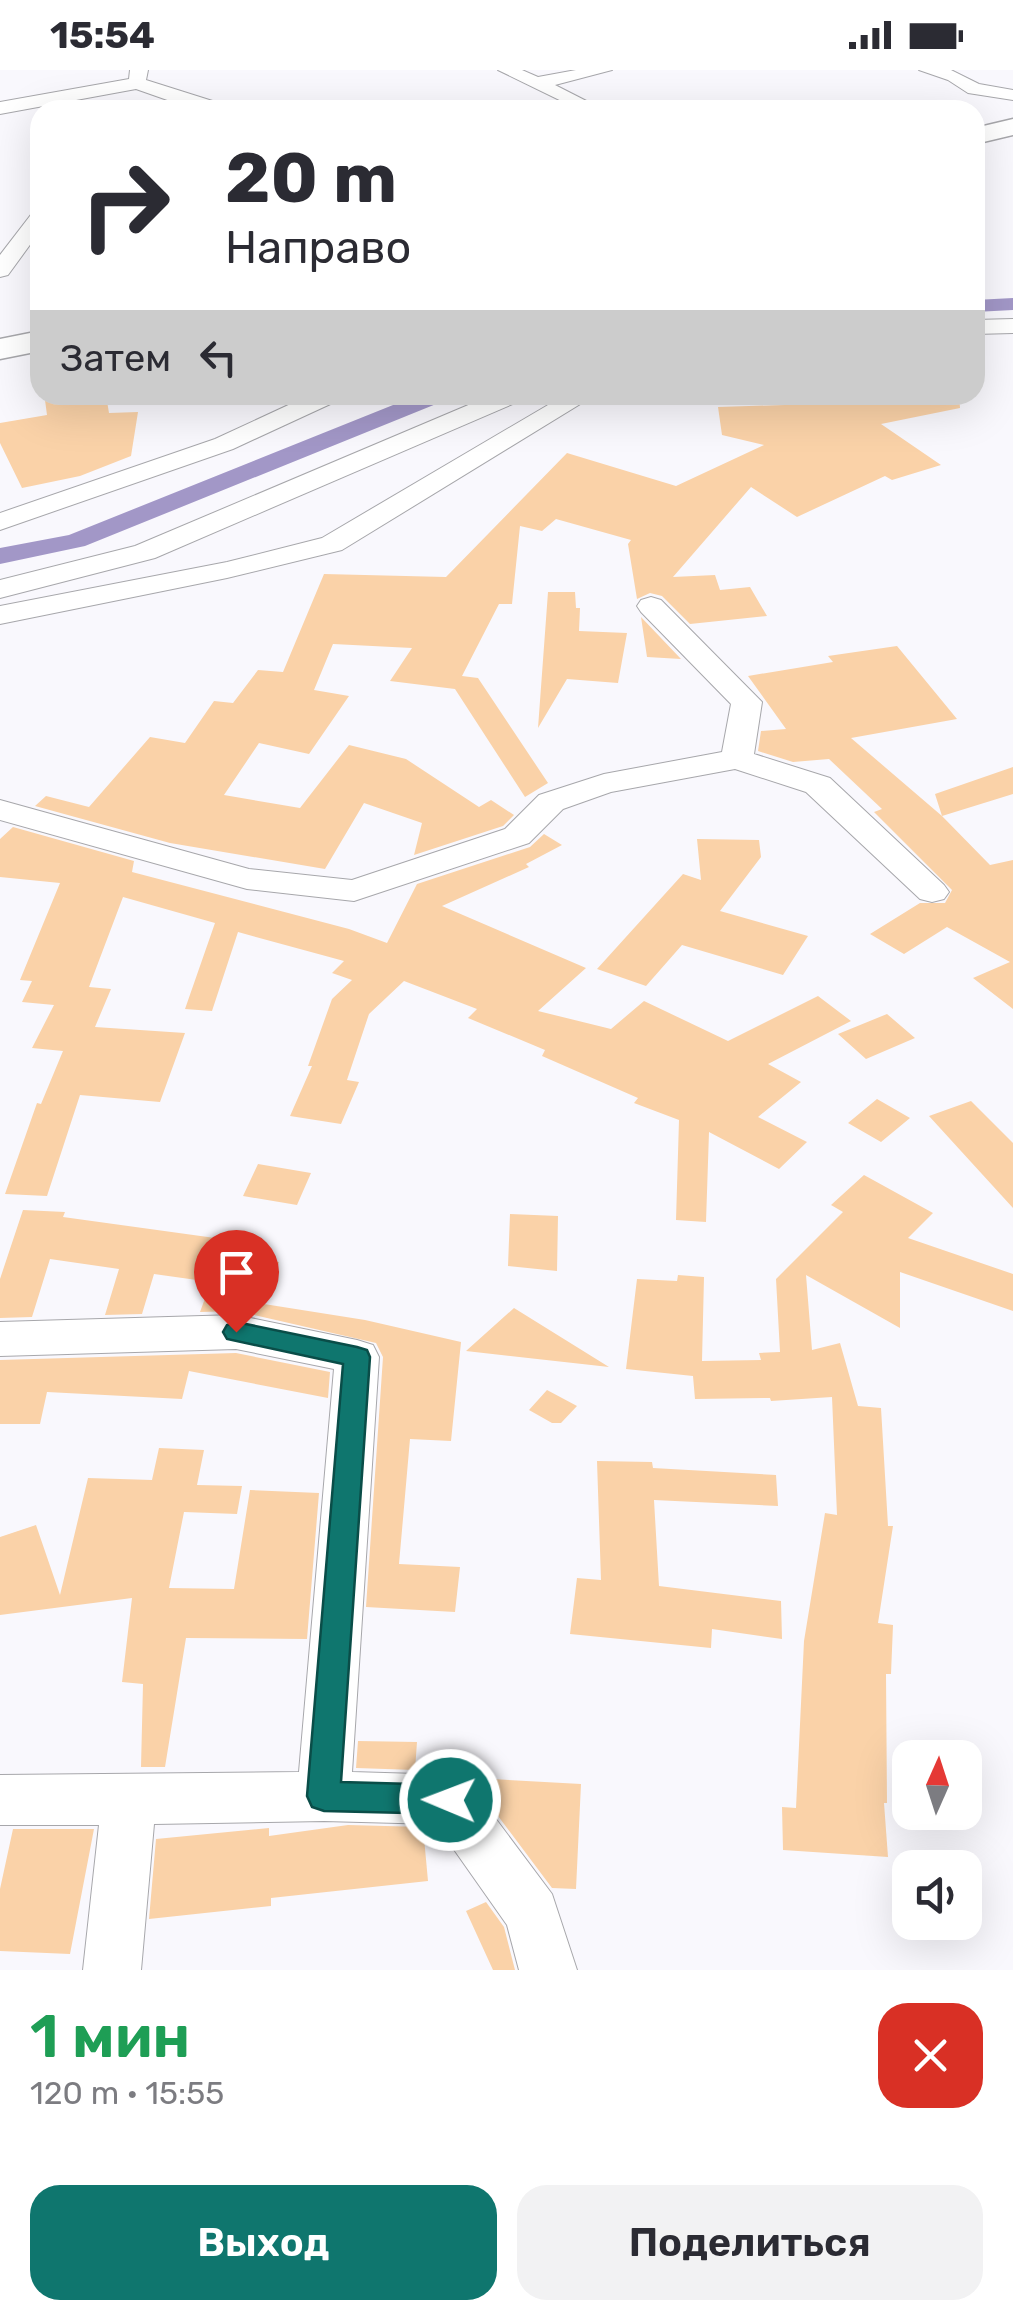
<!DOCTYPE html>
<html lang="ru">
<head>
<meta charset="utf-8">
<style>
  :root { --surface:#fff; --page:#f2f2f3; --text:#2b2b33; --muted:#7c7c81; --accent:#0f766e }
  body { margin:0; font-family:Rubik,sans-serif; background:var(--page); color:var(--text); height:100vh; display:flex; flex-direction:column; font-size:38px; white-space:nowrap }
  * { box-sizing:border-box; margin:0 }
  p { font-size:32px; color:var(--muted) }
  .icon { flex:none; width:55px; height:55px; fill:none; stroke:currentColor; stroke-width:2; stroke-linecap:round; stroke-linejoin:round }
  .map { position:relative; height:1900px; overflow:hidden }
  .panel { display:flex; flex-direction:column; background:var(--surface); flex:1 }
  .panel>* { flex:none }
  .hud { position:absolute; left:30px; top:30px; width:955px; height:305px; border-radius:30px; box-shadow:0 10px 40px #0002; background:#fff; color:var(--text); overflow:hidden }
  .needle { width:65px; rotate:3deg }
  .controls { position:absolute; left:892px; top:1670px; display:grid; gap:20px }
  .controls a { display:grid; place-items:center; width:90px; height:90px; border-radius:20px; background:var(--surface); box-shadow:0 10px 40px #0002; font-size:50px }
  .pin { position:absolute; display:grid; place-items:center; width:85px; height:85px; color:#fff; margin:-102px -42px; border-radius:50% 50% 50% 0; rotate:-45deg; box-shadow:0 0 10px #0007 }
  .pin .icon { rotate:45deg }
  .me { position:absolute; width:110px; margin:-55px; rotate:271deg; stroke-linejoin:round; filter:drop-shadow(0 0 8px #0008) }
  .turn { display:flex; align-items:center; gap:35px; height:210px; padding:0 30px; font-size:45px }
  .turn .icon { width:130px; height:130px; stroke-width:2.5 }
  .turn b { display:block; font-size:70px; line-height:85px }
  .then { display:flex; align-items:center; height:95px; padding:0 30px; background:#0003; gap:20px; font-size:38px }
  .round { display:grid; place-items:center; flex:none; width:105px; height:105px; border-radius:30px; background:var(--page) }
  .headline { display:flex; align-items:center; justify-content:space-between; height:170px; padding:0 30px }
  h1 { font-size:60px; font-weight:600; line-height:75px; color:#1e9e55 }
  .action { display:flex; gap:20px; margin-top:auto; padding:20px 30px }
  .action a { flex:1; height:115px; border-radius:30px; background:var(--accent); color:#fff; font-size:40px; font-weight:600; line-height:115px; text-align:center }
  .action a+a { background:var(--page); color:var(--text) }
  .status { display:flex; justify-content:space-between; align-items:center; height:70px; padding:0 50px; background:var(--surface); direction:ltr }
  .status svg { height:28px; fill:currentColor }
  .map>svg:first-child { display:block }
</style>
</head>
<body>
<div class="status"><b>15:54</b><svg viewBox="0 0 49 12"><path d="M0 12V9h3v3zM5 12V6h3v6zM10 12V3h3v9zM15 12V0h3v12zM26 1h20v11H26zM47 4h2v5h-2z"/></svg></div>
<div class="map">
<svg width="1013" height="1900" viewBox="0 0 1013 1900">
  <rect width="100%" height="100%" fill="#f9f8fd"/>
  <g fill="none" stroke-linecap="round" stroke-linejoin="round">
    <path fill="#a297c7" fill-rule="evenodd" d="M 1013,228 L 1013,240 L 975,242 L 975,230 Z
      M 418,325 L 449,325 L 446,330 L 85,476 L 0,494 L 0,478 L 69,465 Z"/>
  </g>
  <path fill="#fad2a8" d="M 106,325 L 109,343 L 138,342 L 131,386 L 80,406 L 22,418 L 0,373 L 0,353 L 47,345 L 45,330 Z
    M 805,325 L 959,325 L 960,338 L 881,354 L 941,395 L 892,410 L 885,406 L 797,447 L 751,417 L 673,507 L 715,505 L 720,520 L 750,517 L 767,546 L 690,554 L 662,526 L 650,523 L 637,529 L 628,474 L 631,470 L 556,449 L 542,461 L 520,456 L 512,534 L 499,534 L 462,606 L 478,608 L 548,713 L 525,727 L 455,619 L 390,611 L 412,578 L 333,574 L 314,620 L 349,626 L 309,684 L 259,673 L 224,725 L 300,738 L 349,675 L 406,689 L 479,737 L 491,730 L 514,745 L 503,756 L 414,785 L 422,753 L 364,733 L 325,799 L 170,773 L 35,736 L 46,726 L 89,737 L 150,667 L 185,673 L 214,631 L 233,633 L 258,600 L 283,602 L 324,504 L 446,507 L 567,383 L 676,416 L 764,375 L 722,365 L 718,337 L 815,334 Z
    M 548,522 L 575,522 L 576,538 L 580,538 L 579,561 L 627,563 L 618,613 L 567,609 L 538,658 Z
    M 641,547 L 681,589 L 647,587 Z
    M 897,576 L 957,649 L 851,668 L 942,746 L 935,724 L 1013,697 L 1013,724 L 942,746 L 990,795 L 1013,790 L 1013,939 L 973,908 L 1010,892 L 947,857 L 904,884 L 870,864 L 920,833 L 945,833 L 952,820 L 874,742 L 882,739 L 829,689 L 793,692 L 758,681 L 761,661 L 786,659 L 748,606 L 833,592 L 828,586 Z
    M 13,757 L 134,791 L 132,802 L 349,859 L 387,873 L 417,814 L 530,777 L 544,764 L 562,775 L 526,794 L 529,797 L 442,836 L 586,898 L 538,941 L 611,959 L 644,931 L 728,971 L 818,926 L 851,951 L 768,994 L 801,1012 L 758,1047 L 807,1072 L 779,1099 L 709,1062 L 706,1152 L 676,1150 L 679,1050 L 634,1033 L 638,1028 L 542,986 L 545,980 L 468,948 L 477,939 L 404,911 L 369,944 L 347,1010 L 359,1012 L 341,1054 L 290,1046 L 312,996 L 308,996 L 332,929 L 352,910 L 332,903 L 344,891 L 238,862 L 212,941 L 185,939 L 215,853 L 123,827 L 89,917 L 111,919 L 95,957 L 185,963 L 160,1032 L 80,1025 L 47,1126 L 5,1124 L 37,1033 L 41,1034 L 63,981 L 32,978 L 54,935 L 22,932 L 32,911 L 20,910 L 60,813 L 0,807 L 0,769 Z
    M 697,769 L 759,770 L 761,787 L 720,841 L 808,866 L 783,905 L 682,875 L 646,916 L 597,899 L 683,804 L 701,810 Z
    M 887,944 L 915,968 L 866,989 L 838,964 Z
    M 877,1029 L 910,1048 L 881,1072 L 848,1053 Z
    M 971,1031 L 1013,1073 L 1013,1138 L 929,1046 Z
    M 258,1094 L 311,1103 L 297,1135 L 243,1126 Z
    M 864,1105 L 933,1143 L 908,1168 L 1013,1204 L 1013,1241 L 900,1202 L 900,1258 L 806,1205 L 812,1280 L 840,1273 L 858,1336 L 881,1338 L 888,1456 L 893,1456 L 878,1553 L 893,1555 L 891,1604 L 886,1604 L 887,1733 L 884,1733 L 888,1787 L 783,1780 L 782,1737 L 796,1738 L 804,1571 L 825,1443 L 837,1445 L 832,1327 L 771,1331 L 770,1328 L 695,1329 L 693,1306 L 626,1299 L 637,1209 L 677,1211 L 678,1205 L 704,1207 L 702,1291 L 761,1290 L 759,1283 L 780,1282 L 776,1209 L 843,1142 L 831,1135 Z
    M 23,1140 L 65,1142 L 63,1147 L 215,1168 L 208,1184 L 279,1192 L 264,1234 L 365,1250 L 461,1272 L 451,1371 L 410,1369 L 399,1494 L 460,1497 L 455,1542 L 366,1537 L 383,1287 L 376,1273 L 237,1241 L 200,1242 L 211,1212 L 154,1204 L 142,1244 L 105,1245 L 119,1199 L 50,1189 L 32,1247 L 0,1248 L 0,1209 Z
    M 510,1144 L 558,1146 L 557,1201 L 508,1196 Z
    M 514,1238 L 609,1297 L 466,1281 Z
    M 236,1283 L 330,1302 L 328,1328 L 189,1301 L 182,1329 L 47,1322 L 40,1354 L 0,1354 L 0,1290 Z
    M 547,1320 L 577,1336 L 561,1353 L 552,1353 L 529,1340 Z
    M 159,1378 L 204,1380 L 197,1415 L 242,1416 L 237,1444 L 184,1442 L 169,1518 L 234,1519 L 250,1420 L 319,1423 L 307,1569 L 186,1568 L 165,1697 L 141,1697 L 143,1614 L 122,1612 L 132,1528 L 0,1545 L 0,1467 L 36,1455 L 60,1525 L 88,1408 L 152,1410 Z
    M 597,1391 L 652,1392 L 653,1398 L 776,1405 L 778,1436 L 654,1430 L 659,1516 L 781,1531 L 782,1569 L 712,1559 L 711,1578 L 570,1564 L 577,1508 L 601,1510 Z
    M 358,1671 L 417,1672 L 415,1700 L 356,1698 Z
    M 492,1709 L 581,1714 L 576,1819 L 552,1818 L 489,1734 Z
    M 348,1755 L 423,1757 L 428,1811 L 271,1828 L 271,1836 L 149,1849 L 156,1769 L 269,1758 L 269,1766 Z
    M 13,1759 L 94,1759 L 70,1884 L 0,1881 L 0,1819 Z
    M 486,1832 L 504,1857 L 515,1900 L 493,1900 L 466,1841 Z"/>
  <g fill="none" stroke-linecap="round" stroke-linejoin="round">
    <g stroke="#a7a7ab" stroke-width="2">
      <path id="street" d="M 130,0 L 148,0 L 146,10 L 241,40 L 193,39 L 136,19 L 0,44 L 0,32 L 129,9 Z
        M 498,0 L 522,0 L 538,7 L 576,0 L 612,0 L 555,15 L 604,40 L 580,40 Z
        M 919,0 L 951,0 L 979,14 L 1013,20 L 1013,30 L 968,23 L 948,10 Z
        M 40,140 L 40,161 L 8,205 L 0,207 L 0,185 L 33,142 Z
        M 1013,249 L 1013,263 L 975,264 L 975,250 Z
        M 310,325 L 342,325 L 339,330 L 233,379 L 0,460 L 0,443 L 215,369 Z
        M 492,325 L 525,325 L 522,330 L 155,488 L 0,528 L 0,510 L 135,476 Z
        M 565,325 L 595,325 L 342,480 L 227,508 L 0,554 L 0,536 L 227,492 L 322,468 Z
        M 651,527 L 661,530 L 762,632 L 754,684 L 830,708 L 944,815 L 949,822 L 944,829 L 932,832 L 920,829 L 806,722 L 735,699 L 611,722 L 563,739 L 529,773 L 354,831 L 247,819 L 0,750 L 0,730 L 249,799 L 352,810 L 505,759 L 539,725 L 604,704 L 722,682 L 731,634 L 641,542 L 637,536 L 641,530 Z
        M 236,1245 L 357,1270 L 373,1275 L 379,1287 L 352,1702 L 450,1705 L 469,1713 L 552,1824 L 577,1900 L 519,1900 L 507,1855 L 436,1754 L 324,1751 L 154,1754 L 141,1900 L 83,1900 L 99,1755 L 0,1755 L 0,1705 L 299,1702 L 334,1299 L 236,1279 L 0,1286 L 0,1252 Z"/>
    </g>
    <g stroke="#a7a7ab" stroke-width="3">
      <path id="secondary" d="M 1013,49 L 1013,65 L 975,74 L 975,58 Z
        M 40,261 L 40,281 L 0,289 L 0,269 Z"/>
    </g>
    <use href="#street" fill="#fff" fill-rule="evenodd"/>
    <use href="#secondary" fill="#fff" fill-rule="evenodd"/>
  </g>
  <path fill="#0f766e" stroke="#0a4d48" stroke-width="2.5" d="M 236,1252 L 357,1277 L 367,1280 L 370,1287 L 341,1712 L 450,1715 L 462,1719 L 467,1730 L 462,1740 L 450,1744 L 324,1741 L 312,1737 L 307,1726 L 343,1294 L 227,1269 L 223,1262 L 227,1255 Z"/>
</svg>
<div class="controls">
<a><svg class="needle" viewBox="-14 -14 28 28"><path d="M0-13l5 13h-10z" fill="#e53935"/><path d="M0 13l5-13h-10z" fill="#7c7c81"/></svg></a>
<a><svg class="icon" aria-label="sound" viewBox="0 0 24 24"><path d="M4 9h4l5-4v14l-5-4H4zM17 9q2 3 0 6"/></svg></a>
</div>
<div class="pin" style="left:236px;top:1262px;background:#d93025"><svg class="icon" aria-label="arrive" viewBox="0 0 24 24"><path d="M6 21V4h12l-3 4 3 4H6"/></svg></div>
<svg class="me" style="left:450px;top:1730px" viewBox="-20 -20 40 40"><circle r="17" fill="#0f766e" stroke="#fff" stroke-width="3"/><path d="M0-11L8 9 0 5-8 9z" fill="#fff"/></svg>
<div class="hud">
<div class="turn"><svg class="icon" aria-label="right" viewBox="0 0 24 24"><path d="M7 20v-9h11M14 6l5 5-5 5"/></svg><div><b>20 m</b>Направо</div></div>
<div class="then">Затем<svg class="icon" aria-label="left" viewBox="0 0 24 24"><path d="M17 20v-9H6M10 6l-5 5 5 5"/></svg></div>
</div>
</div>
<section class="panel">
<div class="headline"><div><h1>1 мин</h1><p>120 m · 15:55</p></div><a class="round" style="background:#d93025;color:#fff"><svg class="icon" aria-label="close" viewBox="0 0 24 24"><path d="M6 6l12 12M18 6L6 18"/></svg></a></div>
<div class="action"><a>Выход</a><a>Поделиться</a></div>
</section>
</body>
</html>
